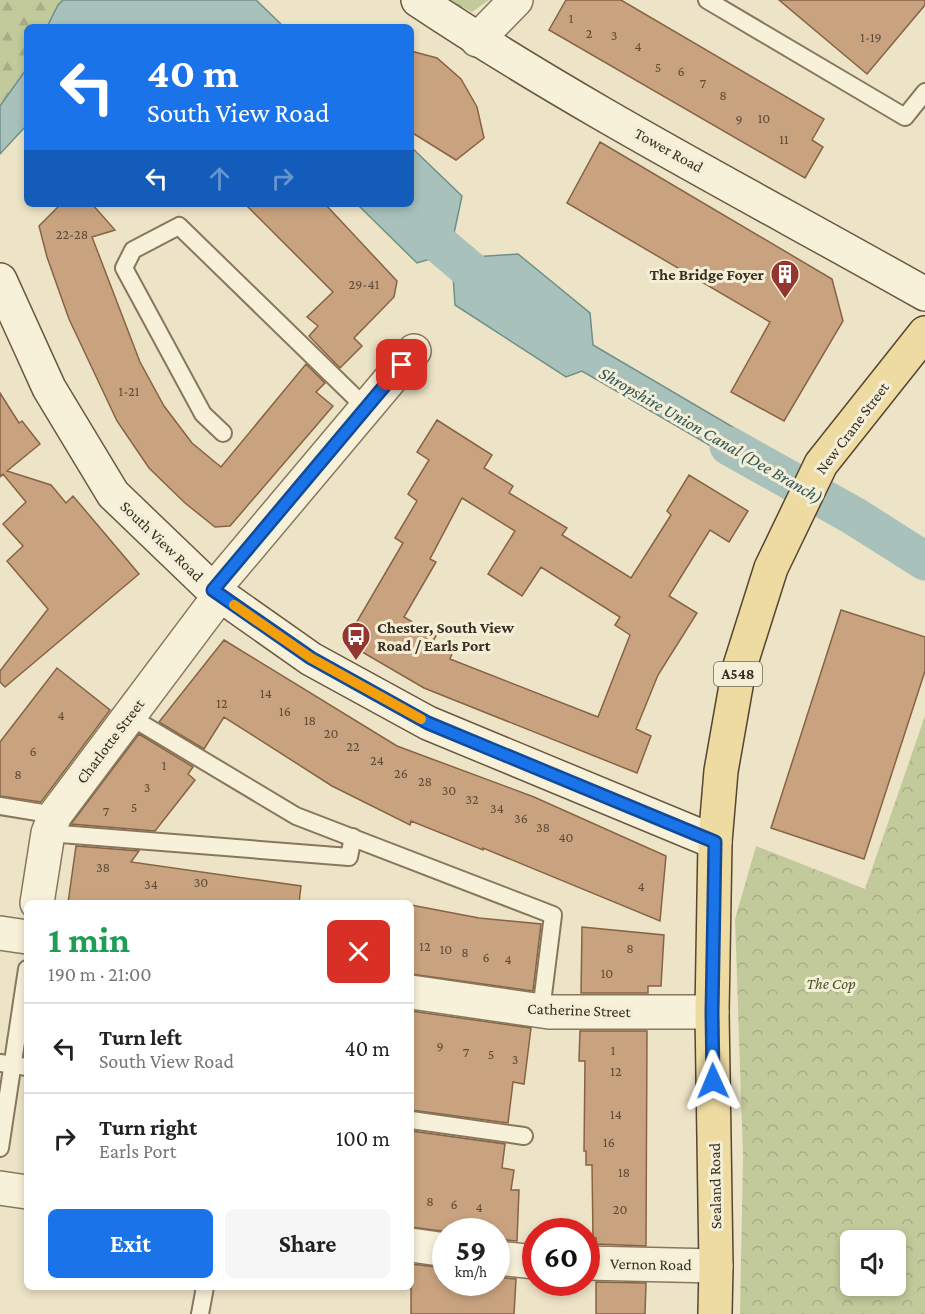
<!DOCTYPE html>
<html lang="en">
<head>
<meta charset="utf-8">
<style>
  :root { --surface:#fff; --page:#f6f6f6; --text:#222; --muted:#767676; --line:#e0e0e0; --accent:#1a73e8 }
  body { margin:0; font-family:"Crimson Pro",serif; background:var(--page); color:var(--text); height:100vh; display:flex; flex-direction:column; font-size:22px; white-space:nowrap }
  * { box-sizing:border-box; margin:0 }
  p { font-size:20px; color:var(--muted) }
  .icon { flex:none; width:33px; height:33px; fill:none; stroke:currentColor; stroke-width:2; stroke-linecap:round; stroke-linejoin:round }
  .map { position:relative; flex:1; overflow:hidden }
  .details { position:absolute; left:24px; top:900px; width:390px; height:390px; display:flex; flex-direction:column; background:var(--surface); border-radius:9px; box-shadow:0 3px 9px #0003 }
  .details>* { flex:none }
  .guide { position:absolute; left:24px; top:24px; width:390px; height:183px; border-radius:9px; box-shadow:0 3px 9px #0003; background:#1a73e8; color:#fff; overflow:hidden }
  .controls { position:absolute; left:840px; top:1230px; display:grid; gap:12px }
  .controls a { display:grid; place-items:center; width:66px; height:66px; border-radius:9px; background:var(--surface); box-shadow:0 3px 9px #0003; font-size:30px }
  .speed { position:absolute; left:432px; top:1218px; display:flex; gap:12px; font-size:30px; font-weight:700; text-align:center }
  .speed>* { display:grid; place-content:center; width:78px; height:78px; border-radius:50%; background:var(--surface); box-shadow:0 3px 9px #0003; line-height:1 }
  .speed small { font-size:15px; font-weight:400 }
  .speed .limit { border:9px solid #d22; background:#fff; color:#111 }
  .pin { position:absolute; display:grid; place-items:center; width:51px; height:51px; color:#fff; margin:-26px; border-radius:12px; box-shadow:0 3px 9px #0006 }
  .me { position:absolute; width:66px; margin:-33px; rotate:359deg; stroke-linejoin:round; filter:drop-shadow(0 0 4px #0008) }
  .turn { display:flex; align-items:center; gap:21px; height:126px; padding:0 24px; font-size:27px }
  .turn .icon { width:78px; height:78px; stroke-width:2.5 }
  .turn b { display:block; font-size:42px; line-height:51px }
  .lanes { display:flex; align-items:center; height:57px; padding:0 24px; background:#0003; justify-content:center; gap:30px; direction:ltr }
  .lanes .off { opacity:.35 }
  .round { display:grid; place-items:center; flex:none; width:63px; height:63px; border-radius:9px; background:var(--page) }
  .head { display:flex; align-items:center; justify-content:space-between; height:102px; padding:0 24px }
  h1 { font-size:36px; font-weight:700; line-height:45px; color:#1e9e55 }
  .cta { display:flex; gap:12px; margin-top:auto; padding:12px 24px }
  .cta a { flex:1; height:69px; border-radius:9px; background:var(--accent); color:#fff; font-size:24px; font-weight:700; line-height:69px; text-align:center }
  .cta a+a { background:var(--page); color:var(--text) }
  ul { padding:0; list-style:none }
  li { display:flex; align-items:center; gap:18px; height:90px; padding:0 24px; border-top:2px solid var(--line) }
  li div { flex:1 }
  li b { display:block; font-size:22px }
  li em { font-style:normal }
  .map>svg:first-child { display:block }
</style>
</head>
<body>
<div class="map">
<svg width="925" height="1314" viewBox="0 0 925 1314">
  <defs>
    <pattern id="forest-firs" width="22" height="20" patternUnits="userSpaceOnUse" patternTransform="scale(1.5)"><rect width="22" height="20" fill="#c2ca9b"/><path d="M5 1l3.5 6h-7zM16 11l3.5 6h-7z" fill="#a7ae85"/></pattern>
    <pattern id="park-crowns" width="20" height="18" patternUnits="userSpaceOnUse" patternTransform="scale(1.5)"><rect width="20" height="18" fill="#c2ca9b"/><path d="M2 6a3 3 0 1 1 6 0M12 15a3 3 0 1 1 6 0" fill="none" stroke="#a7ae85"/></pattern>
  </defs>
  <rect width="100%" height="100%" fill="#ede4c7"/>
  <path fill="url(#forest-firs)" d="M 0,0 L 63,0 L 58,5 L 47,27 L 27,27 L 27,68 L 0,105 Z"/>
  <path fill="url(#park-crowns)" fill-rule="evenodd" d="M 448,0 L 489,0 L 472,12 Z
    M 925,716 L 925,1314 L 740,1314 L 743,1156 L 735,919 L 756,846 L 865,889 ZM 850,1240 L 896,1240 L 896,1286 L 850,1286 Z"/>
  <path fill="#a8c1bb" stroke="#6f8f89" stroke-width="1.5" d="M 63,0 L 256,0 L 284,27 L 47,27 L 58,5 Z
    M 27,68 L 27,129 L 25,127 L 0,154 L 0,106 Z
    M 411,147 L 462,196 L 453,238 L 458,244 L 438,264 L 430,259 L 417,263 L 357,204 L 411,204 Z
    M 518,254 L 590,313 L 593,345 L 782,456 L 771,481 L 582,371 L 566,377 L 455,305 L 453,275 L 473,257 Z
    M 862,501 L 925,544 L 925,576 L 848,525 Z"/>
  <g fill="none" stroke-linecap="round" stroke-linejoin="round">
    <path stroke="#a8c1bb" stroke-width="39" d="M 396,204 L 425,232 L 504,299
      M 729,446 L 854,516 L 925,561"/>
  </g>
  <path fill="#c9a37f" stroke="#866344" stroke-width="1.5" fill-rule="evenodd" d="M 566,0 L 621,0 L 824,119 L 812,140 L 823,147 L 805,178 L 549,30 Z
    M 779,0 L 925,0 L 925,5 L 867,74 Z
    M 411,51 L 437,58 L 461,79 L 477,107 L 484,138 L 456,160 L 411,132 Z
    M 600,142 L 832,279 L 843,321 L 784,421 L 731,392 L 770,322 L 567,203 Z
    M 61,204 L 92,204 L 115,230 L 92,237 L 140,362 L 164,406 L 192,443 L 221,467 L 306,364 L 325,383 L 316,392 L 333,406 L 230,526 L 215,527 L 185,503 L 149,468 L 117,421 L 69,319 L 47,257 L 39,226 Z
    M 245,204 L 325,204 L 397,281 L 394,297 L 354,338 L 362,346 L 340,368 L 309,336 L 318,326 L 307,317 L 333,292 Z
    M 0,393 L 19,423 L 22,421 L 40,444 L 7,471 L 51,485 L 66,503 L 73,496 L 139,574 L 5,687 L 0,682 L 0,671 L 48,609 L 7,561 L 23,546 L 3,524 L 26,502 L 3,474 L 0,477 Z
    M 437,420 L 492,455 L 484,468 L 513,486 L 509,493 L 567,528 L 562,535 L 631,578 L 671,515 L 667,511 L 689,475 L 748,511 L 729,542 L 710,530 L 669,596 L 697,613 L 658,675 L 636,729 L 651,736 L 637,773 L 424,688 L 345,642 L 403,543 L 395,538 L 417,501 L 408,494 L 429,460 L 417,452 ZM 462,498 L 515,531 L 488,574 L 522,596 L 541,567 L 620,617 L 615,625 L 630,635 L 598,717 L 450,659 L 453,651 L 432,643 L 436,636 L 404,617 L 436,562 L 430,559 Z
    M 841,610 L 925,637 L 925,671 L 864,859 L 771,828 Z
    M 224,640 L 397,746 L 534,797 L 666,856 L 660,921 L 483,848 L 483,850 L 411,821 L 410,825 L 332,786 L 224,717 L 204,749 L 159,722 Z
    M 57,668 L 110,710 L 41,802 L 0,796 L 0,742 Z
    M 139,734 L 193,767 L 188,774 L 195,780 L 155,831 L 71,824 Z
    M 76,846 L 139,851 L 131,862 L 301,886 L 299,903 L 68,903 Z
    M 411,905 L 479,918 L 541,924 L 533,991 L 411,974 Z
    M 582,927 L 664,935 L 661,986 L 648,986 L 648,993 L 581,993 Z
    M 411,1011 L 531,1028 L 524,1084 L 513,1082 L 508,1123 L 411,1110 Z
    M 580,1031 L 647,1031 L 646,1246 L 596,1244 L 596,1238 L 593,1238 L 592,1165 L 586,1165 L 586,1151 L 584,1151 L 585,1061 L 579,1061 Z
    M 411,1131 L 505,1144 L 502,1168 L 514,1170 L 511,1190 L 519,1190 L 517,1241 L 496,1239 L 496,1232 L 449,1232 L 411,1227 Z
    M 411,1264 L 446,1268 L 446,1282 L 496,1282 L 496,1277 L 516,1279 L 514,1314 L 411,1314 Z
    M 596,1282 L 646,1283 L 645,1314 L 596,1314 Z"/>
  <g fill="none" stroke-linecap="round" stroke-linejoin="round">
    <g stroke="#88775d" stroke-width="20">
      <path id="lane" d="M 707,0 L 905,117 L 925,92
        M 223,433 L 203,414 L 124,268 L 133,250 L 179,226 L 366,408
        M 129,716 L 296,816 L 553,915 L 541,1011
        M 0,806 L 55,815
        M 48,833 L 349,857 L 353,837
        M 0,1063 L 27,1067
        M 411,1120 L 524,1136
        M 0,1148 L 27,969
        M 200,1314 L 205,1287"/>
    </g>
    <g stroke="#88775d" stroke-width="36">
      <path id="street" d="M 477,40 L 516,0
        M 213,590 L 414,351
        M 37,903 L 48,833 L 55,815 L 220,595
        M 0,933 L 27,937
        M 411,992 L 549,1012 L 712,1012
        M 0,1188 L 27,1192
        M 411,1245 L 446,1250
        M 496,1258 L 536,1262
        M 586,1263 L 716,1266"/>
    </g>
    <g stroke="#6a5840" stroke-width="36">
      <path id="secondary" d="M 418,0 C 580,108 755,198 925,294
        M 0,280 L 49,388 L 113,494 L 213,590 L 311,659 L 428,723 L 715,842"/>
    </g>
    <g stroke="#564531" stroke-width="36">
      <path id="primary" d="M 715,1314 L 716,1266 L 712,1012 L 715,842 L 721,771 L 739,669 L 771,568 L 821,464 L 925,333"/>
    </g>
    <use href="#lane" stroke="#f8f1da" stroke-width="16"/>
    <use href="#street" stroke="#f8f1da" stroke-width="33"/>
    <use href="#secondary" stroke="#f8f1da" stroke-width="33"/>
    <use href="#primary" stroke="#eddba2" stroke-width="33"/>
  </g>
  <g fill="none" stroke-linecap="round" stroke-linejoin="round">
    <g stroke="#114b97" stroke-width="15">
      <path id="route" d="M 402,365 L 213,590 L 311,658 L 428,723 L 715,842 L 712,1012 L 713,1081"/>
    </g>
    <use href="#route" stroke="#1a73e8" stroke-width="10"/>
    <path stroke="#f59e0b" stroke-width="10" d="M 234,605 L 311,658 L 421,719"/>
  </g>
  <defs>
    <g id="building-pin" transform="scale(1.5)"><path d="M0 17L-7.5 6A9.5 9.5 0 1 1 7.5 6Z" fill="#943630" stroke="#f4eed7"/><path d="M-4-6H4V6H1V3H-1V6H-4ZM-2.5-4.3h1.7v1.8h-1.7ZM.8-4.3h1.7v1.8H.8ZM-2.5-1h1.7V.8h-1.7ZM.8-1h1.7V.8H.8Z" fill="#fff"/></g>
    <g id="bus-pin" transform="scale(1.5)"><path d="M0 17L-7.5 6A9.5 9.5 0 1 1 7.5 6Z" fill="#943630" stroke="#f4eed7"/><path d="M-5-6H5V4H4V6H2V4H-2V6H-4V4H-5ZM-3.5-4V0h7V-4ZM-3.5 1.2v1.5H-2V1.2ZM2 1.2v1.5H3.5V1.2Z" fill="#fff"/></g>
  </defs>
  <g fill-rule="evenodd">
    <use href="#building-pin" x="785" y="274"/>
    <use href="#bus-pin" x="356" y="636"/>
  </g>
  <g text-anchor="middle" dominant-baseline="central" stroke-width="6" stroke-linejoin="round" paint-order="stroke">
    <g font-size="14" fill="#5d4b38">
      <text x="571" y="18">1</text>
      <text x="589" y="33">2</text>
      <text x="614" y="35">3</text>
      <text x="871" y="37">1-19</text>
      <text x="638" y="46">4</text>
      <text x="658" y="67">5</text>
      <text x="681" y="71">6</text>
      <text x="703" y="83">7</text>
      <text x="723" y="95">8</text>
      <text x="764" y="118">10</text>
      <text x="739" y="119">9</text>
      <text x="784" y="139">11</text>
      <text x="72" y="234">22-28</text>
      <text x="364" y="284">29-41</text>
      <text x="129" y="391">1-21</text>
      <text x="266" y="693">14</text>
      <text x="222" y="703">12</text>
      <text x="285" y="711">16</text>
      <text x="61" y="715">4</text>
      <text x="310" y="720">18</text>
      <text x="331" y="733">20</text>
      <text x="353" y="746">22</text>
      <text x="33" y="751">6</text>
      <text x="377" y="760">24</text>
      <text x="164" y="765">1</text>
      <text x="401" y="773">26</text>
      <text x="18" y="774">8</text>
      <text x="425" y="781">28</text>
      <text x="147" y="787">3</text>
      <text x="449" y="790">30</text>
      <text x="472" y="799">32</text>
      <text x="134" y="807">5</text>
      <text x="497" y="808">34</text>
      <text x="106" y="811">7</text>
      <text x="521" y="818">36</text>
      <text x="543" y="827">38</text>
      <text x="566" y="837">40</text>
      <text x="103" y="867">38</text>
      <text x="201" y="882">30</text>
      <text x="151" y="884">34</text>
      <text x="641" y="886">4</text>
      <text x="425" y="946">12</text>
      <text x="630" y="948">8</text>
      <text x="446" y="949">10</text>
      <text x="465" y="952">8</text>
      <text x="486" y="957">6</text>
      <text x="508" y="959">4</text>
      <text x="607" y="973">10</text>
      <text x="440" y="1046">9</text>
      <text x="613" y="1050">1</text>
      <text x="466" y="1052">7</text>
      <text x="491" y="1054">5</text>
      <text x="515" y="1059">3</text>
      <text x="616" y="1071">12</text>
      <text x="616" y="1114">14</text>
      <text x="609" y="1142">16</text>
      <text x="624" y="1172">18</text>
      <text x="430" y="1201">8</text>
      <text x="454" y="1204">6</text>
      <text x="479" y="1207">4</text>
      <text x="620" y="1209">20</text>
    </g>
    <rect fill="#f4eed7" stroke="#716857" stroke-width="1.5" x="714" y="662" width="48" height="24" rx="4.5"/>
    <g font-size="15" font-weight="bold" fill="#392e20">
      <text x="738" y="674">A548</text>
    </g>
    <g font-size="16" fill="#392e20" stroke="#f4eed7">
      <text transform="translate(669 150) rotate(29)">Tower Road</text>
      <text transform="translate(852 428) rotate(-53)">New Crane Street</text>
      <text transform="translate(162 541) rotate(44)">South View Road</text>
      <text transform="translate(110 741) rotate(-53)">Charlotte Street</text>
      <text transform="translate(579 1010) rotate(2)">Catherine Street</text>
      <text transform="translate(715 1186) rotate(-91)">Sealand Road</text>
      <text transform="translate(651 1264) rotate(1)">Vernon Road</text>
    </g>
    <g font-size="16" font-weight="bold" fill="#392e20" stroke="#f4eed7" text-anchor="end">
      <text x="764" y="274">The Bridge Foyer</text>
      <text x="377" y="627" text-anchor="start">Chester, South View<tspan x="377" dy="18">Road / Earls Port</tspan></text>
    </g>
    <g font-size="16" font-style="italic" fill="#465428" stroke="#f4eed7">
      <text x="831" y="983">The Cop</text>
    </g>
    <g font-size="18" font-style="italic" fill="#305758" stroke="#f4eed7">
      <text transform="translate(711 435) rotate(30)">Shropshire Union Canal (Dee Branch)</text>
    </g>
  </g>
</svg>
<div class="controls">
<a><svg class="icon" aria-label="sound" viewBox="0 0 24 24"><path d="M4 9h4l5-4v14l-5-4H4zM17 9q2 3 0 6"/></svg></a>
</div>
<div class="speed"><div>59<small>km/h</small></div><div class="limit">60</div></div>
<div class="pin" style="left:402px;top:365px;background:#d93025"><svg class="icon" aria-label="arrive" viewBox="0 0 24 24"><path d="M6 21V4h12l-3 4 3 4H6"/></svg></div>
<svg class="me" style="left:713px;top:1081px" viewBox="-20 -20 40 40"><path d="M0-17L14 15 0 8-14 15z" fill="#1a73e8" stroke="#fff" stroke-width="4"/></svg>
<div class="guide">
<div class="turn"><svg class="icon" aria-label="left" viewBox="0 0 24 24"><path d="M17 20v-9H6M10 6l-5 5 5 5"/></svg><div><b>40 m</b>South View Road</div></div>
<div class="lanes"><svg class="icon" aria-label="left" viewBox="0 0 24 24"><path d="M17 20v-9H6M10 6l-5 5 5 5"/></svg><svg class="icon off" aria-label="ahead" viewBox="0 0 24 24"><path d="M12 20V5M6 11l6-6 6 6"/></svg><svg class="icon off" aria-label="right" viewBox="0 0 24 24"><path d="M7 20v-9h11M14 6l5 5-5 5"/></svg></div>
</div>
<section class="details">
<div class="head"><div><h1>1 min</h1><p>190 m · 21:00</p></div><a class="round" style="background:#d93025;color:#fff"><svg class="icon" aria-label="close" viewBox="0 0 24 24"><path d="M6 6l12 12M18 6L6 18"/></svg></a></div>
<ul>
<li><svg class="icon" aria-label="left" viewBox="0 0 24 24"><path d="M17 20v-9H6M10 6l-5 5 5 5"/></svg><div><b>Turn left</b><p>South View Road</p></div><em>40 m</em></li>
<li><svg class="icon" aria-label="right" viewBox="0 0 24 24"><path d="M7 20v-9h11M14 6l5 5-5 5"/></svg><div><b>Turn right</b><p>Earls Port</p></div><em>100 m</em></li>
</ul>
<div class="cta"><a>Exit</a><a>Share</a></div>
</section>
</div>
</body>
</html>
